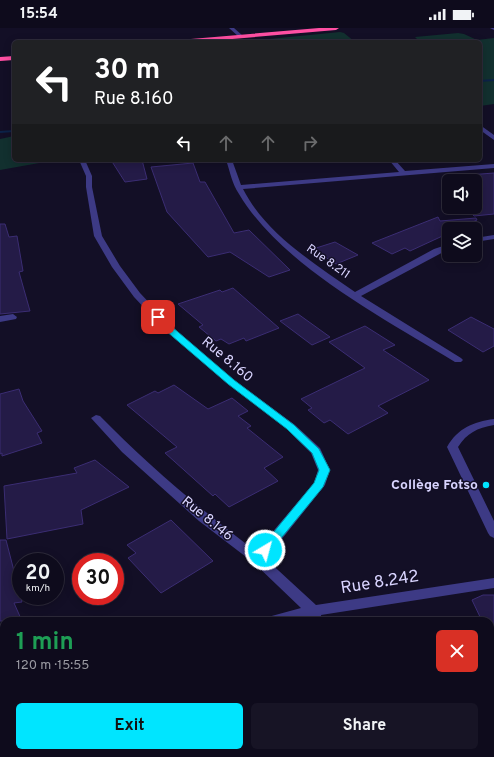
<!DOCTYPE html>
<html lang="en">
<head>
<meta charset="utf-8">
<style>
  :root { --surface:#0e0b1c; --page:#171425; --text:#f1f3f6; --muted:#9b9ba3; --line:#2e2b3b; --accent:#00e5ff }
  body { margin:0; font-family:Overpass,sans-serif; background:var(--page); color:var(--text); height:100vh; display:flex; flex-direction:column; font-size:15px; white-space:nowrap }
  * { box-sizing:border-box; margin:0 }
  p { font-size:13px; color:var(--muted) }
  .icon { flex:none; width:22px; height:22px; fill:none; stroke:currentColor; stroke-width:2; stroke-linecap:round; stroke-linejoin:round }
  .map { position:relative; flex:1; overflow:hidden }
  .sheet { position:absolute; left:0px; top:589px; width:494px; height:140px; display:flex; flex-direction:column; background:var(--surface); border-radius:12px 12px 0 0; box-shadow:0 2px 10px #0003,0 0 0 1px var(--line) }
  .sheet>* { flex:none }
  .guide { position:absolute; left:12px; top:12px; width:470px; height:122px; border-radius:6px; box-shadow:0 2px 10px #0003,0 0 0 1px var(--line); background:#202124; color:#fff; overflow:hidden }
  .buttons { position:absolute; left:442px; top:146px; display:grid; gap:8px }
  .buttons a { display:grid; place-items:center; width:40px; height:40px; border-radius:6px; background:var(--surface); box-shadow:0 2px 10px #0003,0 0 0 1px var(--line); font-size:20px }
  .speed { position:absolute; left:12px; top:525px; display:flex; gap:8px; font-size:20px; font-weight:700; text-align:center }
  .speed>* { display:grid; place-content:center; width:52px; height:52px; border-radius:50%; background:var(--surface); box-shadow:0 2px 10px #0003,0 0 0 1px var(--line); line-height:1 }
  .speed small { font-size:10px; font-weight:400 }
  .speed .limit { border:6px solid #d22; background:#fff; color:#111 }
  .pin { position:absolute; display:grid; place-items:center; width:34px; height:34px; color:#fff; margin:-17px; border-radius:8px; box-shadow:0 2px 6px #0006 }
  .me { position:absolute; width:44px; margin:-22px; rotate:37deg; stroke-linejoin:round; filter:drop-shadow(0 0 3px #0008) }
  .turn { display:flex; align-items:center; gap:14px; height:84px; padding:0 16px; font-size:18px }
  .turn .icon { width:52px; height:52px; stroke-width:2.5 }
  .turn b { display:block; font-size:28px; line-height:34px }
  .lanes { display:flex; align-items:center; height:38px; padding:0 16px; background:#0003; justify-content:center; gap:20px; direction:ltr }
  .lanes .off { opacity:.35 }
  .round { display:grid; place-items:center; flex:none; width:42px; height:42px; border-radius:6px; background:var(--page) }
  .headline { display:flex; align-items:center; justify-content:space-between; height:68px; padding:0 16px }
  h1 { font-size:24px; font-weight:700; line-height:30px; color:#1e9e55 }
  .primary-button { display:flex; gap:8px; margin-top:auto; padding:8px 16px }
  .primary-button a { flex:1; height:46px; border-radius:6px; background:var(--accent); color:#111; font-size:16px; font-weight:700; line-height:46px; text-align:center }
  .primary-button a+a { background:var(--page); color:var(--text) }
  .status { display:flex; justify-content:space-between; align-items:center; height:28px; padding:0 20px; background:var(--surface); direction:ltr }
  .status svg { height:11px; fill:currentColor }
  .map>svg:first-child { display:block }
</style>
</head>
<body>
<div class="status"><b>15:54</b><svg viewBox="0 0 49 12"><path d="M0 12V9h3v3zM5 12V6h3v6zM10 12V3h3v9zM15 12V0h3v12zM26 1h20v11H26zM47 4h2v5h-2z"/></svg></div>
<div class="map">
<svg width="494" height="729" viewBox="0 0 494 729">
  <rect width="100%" height="100%" fill="#130f26"/>
  <path fill="#12302f" d="M 340,4 L 344,5 L 355,14 L 240,14 Z
    M 458,5 L 464,6 L 477,12 L 494,10 L 494,76 L 480,78 L 480,14 L 420,14 L 415,9 Z
    M 14,108 L 14,132 L 56,132 L 0,142 L 0,111 Z"/>
  <g fill="none" stroke-linecap="round" stroke-linejoin="round">
    <path fill="#0c2248" fill-rule="evenodd" d="M 494,51 L 494,53 L 480,54 L 480,52 Z
      M 14,102 L 14,104 L 0,105 L 0,103 Z"/>
  </g>
  <path fill="#241b47" stroke="#3b2d73" d="M 111,132 L 142,132 L 147,151 L 125,154 Z
    M 193,135 L 200,154 L 205,154 L 234,205 L 249,202 L 290,242 L 269,249 L 230,224 L 208,229 L 167,184 L 151,139 Z
    M 494,145 L 494,186 L 474,188 L 466,179 L 475,179 L 475,153 L 449,153 L 449,160 L 442,153 L 445,152 L 442,149 Z
    M 438,189 L 440,193 L 476,190 L 477,192 L 458,201 L 449,201 L 449,205 L 410,223 L 405,220 L 392,226 L 372,215 Z
    M 0,196 L 5,196 L 9,209 L 17,208 L 23,243 L 19,244 L 30,283 L 0,286 Z
    M 335,214 L 358,227 L 336,236 L 313,221 Z
    M 233,260 L 279,300 L 246,313 L 244,310 L 229,316 L 221,311 L 216,313 L 199,299 L 203,297 L 178,276 L 220,262 L 222,264 Z
    M 298,286 L 330,309 L 312,317 L 280,293 Z
    M 471,289 L 494,301 L 494,318 L 483,324 L 448,302 Z
    M 365,298 L 395,317 L 383,322 L 429,352 L 378,378 L 388,385 L 348,406 L 330,392 L 324,395 L 308,382 L 312,380 L 301,371 L 365,340 L 329,314 Z
    M 174,357 L 208,381 L 232,370 L 248,383 L 238,388 L 251,398 L 247,400 L 283,429 L 264,440 L 278,453 L 229,479 L 215,466 L 213,468 L 165,425 L 177,419 L 127,377 L 155,363 L 158,365 Z
    M 19,361 L 23,373 L 42,403 L 37,405 L 42,415 L 2,428 L 2,425 L 0,426 L 0,366 Z
    M 95,432 L 129,459 L 81,482 L 83,496 L 7,511 L 4,458 L 77,445 L 74,440 Z
    M 171,492 L 213,533 L 161,565 L 128,530 L 136,525 L 127,517 Z
    M 0,512 L 6,512 L 22,574 L 14,575 L 22,593 L 0,593 Z
    M 494,567 L 494,620 L 490,611 L 490,593 L 482,593 L 472,572 L 483,567 Z"/>
  <g fill="none" stroke-linecap="round" stroke-linejoin="round">
    <path fill="#3d3a85" fill-rule="evenodd" d="M 229,0 L 234,0 L 243,8 L 239,9 Z
      M 490,0 L 494,0 L 494,2 Z
      M 480,97 L 494,107 L 494,112 L 480,102 Z
      M 79,132 L 85,132 L 92,148 L 92,159 L 102,208 L 120,238 L 140,265 L 171,298 L 234,352 L 295,397 L 320,420 L 330,442 L 325,457 L 266,531 L 316,577 L 494,550 L 494,560 L 321,587 L 322,593 L 308,593 L 308,590 L 295,593 L 266,593 L 268,589 L 301,580 L 254,535 L 199,493 L 122,424 L 91,390 L 96,387 L 100,388 C 148,437 201,482 257,524 L 275,501 L 314,455 L 318,442 L 311,425 L 287,401 L 228,356 L 165,302 L 134,269 L 112,239 L 94,208 L 86,159 L 86,148 Z
      M 226,132 L 232,132 L 241,157 L 399,144 L 389,132 L 395,132 L 405,143 L 494,136 L 494,140 L 243,161 C 266,206 315,236 355,264 L 434,221 L 449,216 L 449,221 L 361,268 L 461,330 L 463,332 L 461,334 L 455,334 C 385,291 281,237 239,166 C 232,156 230,143 226,132 Z
      M 494,207 L 494,211 L 475,214 L 475,210 Z
      M 13,286 L 17,289 L 16,291 L 0,294 L 0,288 Z
      M 494,391 L 494,397 C 477,400 467,405 458,419 L 494,493 L 494,510 L 490,508 L 488,505 L 447,419 C 458,400 473,394 494,391 Z
      M 4,656 L 4,670 L 0,671 L 0,657 Z
      M 326,725 L 342,725 L 343,729 L 327,729 Z"/>
    <path fill="#ff4fa3" fill-rule="evenodd" d="M 319,0 L 339,0 L 336,2 L 197,14 L 176,14 L 179,12 Z
      M 14,28 L 14,32 L 0,33 L 0,29 Z"/>
  </g>
  <path fill="#00e5ff" stroke="#0095a6" d="M 158,286 L 161,287 L 171,298 L 234,352 L 294,397 L 319,421 L 330,442 L 323,459 L 269,525 L 265,527 L 261,525 L 259,522 L 314,455 L 319,442 L 312,425 L 287,401 L 228,356 L 165,302 L 154,289 Z"/>
  <circle fill="#00e5ff" stroke="#130f26" stroke-width="1.5" cx="486" cy="457" r="4"/>
  <g text-anchor="middle" dominant-baseline="central" stroke-width="3" stroke-linejoin="round" paint-order="stroke">
    <g font-size="12" fill="#d9d4ff" stroke="#130f26">
      <text transform="translate(328 234) rotate(35)">Rue 8.211</text>
    </g>
    <g font-size="14" fill="#d9d4ff" stroke="#130f26">
      <text transform="translate(227 332) rotate(40)">Rue 8.160</text>
      <text transform="translate(207 491) rotate(39)">Rue 8.146</text>
    </g>
    <g font-size="14" font-weight="bold" fill="#d9d4ff" stroke="#130f26" text-anchor="end">
      <text x="478" y="457">Collège Fotso</text>
    </g>
    <g font-size="17" fill="#d9d4ff" stroke="#130f26">
      <text transform="translate(380 555) rotate(-9)">Rue 8.242</text>
    </g>
  </g>
</svg>
<div class="buttons">
<a><svg class="icon" aria-label="sound" viewBox="0 0 24 24"><path d="M4 9h4l5-4v14l-5-4H4zM17 9q2 3 0 6"/></svg></a>
<a><svg class="icon" aria-label="layers" viewBox="0 0 24 24"><path d="M12 4l9 5-9 5-9-5zM3 14l9 5 9-5"/></svg></a>
</div>
<div class="speed"><div>20<small>km/h</small></div><div class="limit">30</div></div>
<div class="pin" style="left:158px;top:289px;background:#d93025"><svg class="icon" aria-label="arrive" viewBox="0 0 24 24"><path d="M6 21V4h12l-3 4 3 4H6"/></svg></div>
<svg class="me" style="left:265px;top:522px" viewBox="-20 -20 40 40"><circle r="17" fill="#00e5ff" stroke="#fff" stroke-width="3"/><path d="M0-11L8 9 0 5-8 9z" fill="#fff"/></svg>
<div class="guide">
<div class="turn"><svg class="icon" aria-label="left" viewBox="0 0 24 24"><path d="M17 20v-9H6M10 6l-5 5 5 5"/></svg><div><b>30 m</b>Rue 8.160</div></div>
<div class="lanes"><svg class="icon" aria-label="left" viewBox="0 0 24 24"><path d="M17 20v-9H6M10 6l-5 5 5 5"/></svg><svg class="icon off" aria-label="ahead" viewBox="0 0 24 24"><path d="M12 20V5M6 11l6-6 6 6"/></svg><svg class="icon off" aria-label="ahead" viewBox="0 0 24 24"><path d="M12 20V5M6 11l6-6 6 6"/></svg><svg class="icon off" aria-label="right" viewBox="0 0 24 24"><path d="M7 20v-9h11M14 6l5 5-5 5"/></svg></div>
</div>
<section class="sheet">
<div class="headline"><div><h1>1 min</h1><p>120 m · 15:55</p></div><a class="round" style="background:#d93025;color:#fff"><svg class="icon" aria-label="close" viewBox="0 0 24 24"><path d="M6 6l12 12M18 6L6 18"/></svg></a></div>
<div class="primary-button"><a>Exit</a><a>Share</a></div>
</section>
</div>
</body>
</html>
